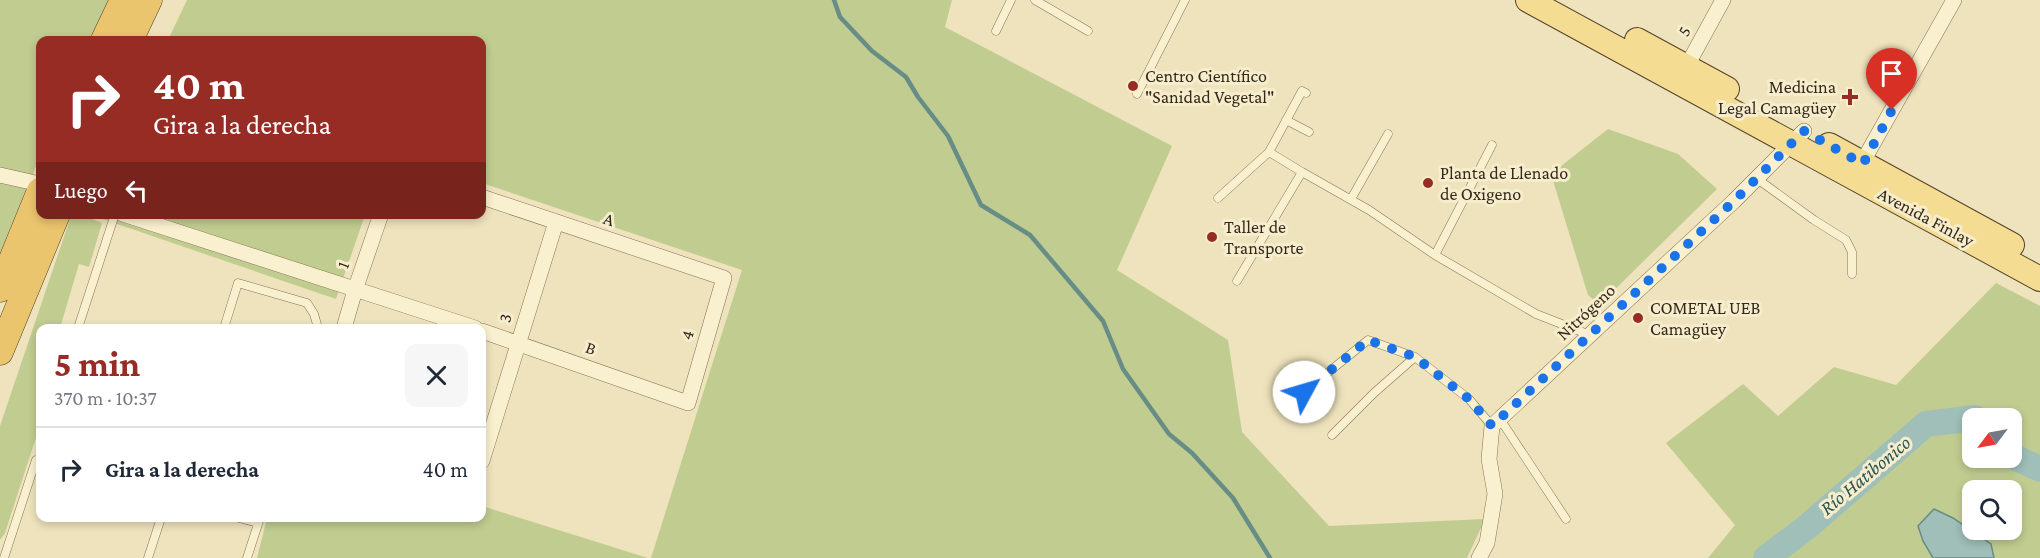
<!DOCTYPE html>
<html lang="es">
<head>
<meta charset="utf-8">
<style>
  :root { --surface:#fff; --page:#f6f6f7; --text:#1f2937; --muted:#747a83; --line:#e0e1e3; --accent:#972c24 }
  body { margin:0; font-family:"Crimson Pro",serif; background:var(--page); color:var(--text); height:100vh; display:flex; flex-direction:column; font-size:22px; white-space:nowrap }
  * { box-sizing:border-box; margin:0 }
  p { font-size:20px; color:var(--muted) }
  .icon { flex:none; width:33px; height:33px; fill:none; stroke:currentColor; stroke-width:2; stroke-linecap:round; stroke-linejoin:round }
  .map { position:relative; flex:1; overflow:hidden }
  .panel { position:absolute; left:36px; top:324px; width:450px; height:198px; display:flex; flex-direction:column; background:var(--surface); border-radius:12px; box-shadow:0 3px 9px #0003 }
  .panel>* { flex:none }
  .banner { position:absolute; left:36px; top:36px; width:450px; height:183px; border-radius:12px; box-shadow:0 3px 9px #0003; background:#972c24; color:#fff; overflow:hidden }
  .needle { width:39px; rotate:238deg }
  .buttons { position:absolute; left:1962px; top:408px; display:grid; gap:12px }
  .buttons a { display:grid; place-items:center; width:60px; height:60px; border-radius:12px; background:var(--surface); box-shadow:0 3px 9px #0003; font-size:30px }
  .pin { position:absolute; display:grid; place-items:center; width:51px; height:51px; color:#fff; margin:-62px -26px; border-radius:50% 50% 50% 0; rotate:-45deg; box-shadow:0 0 6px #0007 }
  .pin .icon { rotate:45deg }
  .me { position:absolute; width:66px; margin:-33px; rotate:51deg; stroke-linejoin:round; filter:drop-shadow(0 0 4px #0008) }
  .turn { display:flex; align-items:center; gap:21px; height:126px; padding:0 18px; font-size:27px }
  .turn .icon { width:78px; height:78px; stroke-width:2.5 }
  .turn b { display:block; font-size:42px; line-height:51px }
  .then { display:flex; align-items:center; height:57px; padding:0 18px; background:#0003; gap:12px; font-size:22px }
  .round { display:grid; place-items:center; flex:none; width:63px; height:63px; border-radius:12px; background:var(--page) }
  .head { display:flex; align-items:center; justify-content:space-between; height:102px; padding:0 18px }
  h1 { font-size:36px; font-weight:700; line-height:45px; color:var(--accent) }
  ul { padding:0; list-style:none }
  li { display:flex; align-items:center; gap:18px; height:84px; padding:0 18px; border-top:2px solid var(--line) }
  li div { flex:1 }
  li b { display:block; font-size:22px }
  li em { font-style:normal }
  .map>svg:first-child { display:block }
</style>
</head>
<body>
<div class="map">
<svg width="2040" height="558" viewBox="0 0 2040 558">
  <rect width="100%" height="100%" fill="#eee3bc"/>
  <path fill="#c1cc90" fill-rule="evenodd" d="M 0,0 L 109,0 L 92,40 L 40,40 L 40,156 L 0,257 Z
    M 187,0 L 952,0 L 945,27 L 1172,146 L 1117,270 L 1228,340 L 1242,432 L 1329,526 L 1485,519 L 1467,558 L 651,558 L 742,270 L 482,183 L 482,40 L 168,40 Z
    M 1608,129 L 1678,154 L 1717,189 L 1599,305 L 1588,295 L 1551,174 Z
    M 83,215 L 102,223 L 89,267 L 79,264 L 60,328 L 40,328 L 40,425 L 5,533 L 0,540 L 0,426 L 71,216 Z
    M 91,215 L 365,215 L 336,299 Z
    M 1996,283 L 2040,306 L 2040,558 L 1708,558 L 1735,525 L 1666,443 L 1743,384 L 1778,416 L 1834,367 L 1896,385 ZM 1972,418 L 2012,418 L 2012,458 L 1972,458 ZM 1972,490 L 2012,490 L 2012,530 L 1972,530 Z
    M 482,506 L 648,558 L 257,558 L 267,518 L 482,518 Z"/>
  <path fill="#a0bfb9" stroke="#688d86" stroke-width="1.5" d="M 1934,509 L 1953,518 L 1991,544 L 1994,558 L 1933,558 L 1923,541 L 1918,526 Z"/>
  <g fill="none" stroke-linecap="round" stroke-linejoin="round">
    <path stroke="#688d86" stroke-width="4.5" d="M 834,0 L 840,17 L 872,51 L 906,77 L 918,97 L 948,136 L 981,205 L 1030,235 L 1103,321 L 1123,369 L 1169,434 L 1192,453 L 1233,498 L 1270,558"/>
    <path stroke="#a0bfb9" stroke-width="26" d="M 2012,456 L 2040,469
      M 1766,558 L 1807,527 L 1926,424 L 1975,418"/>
    <g stroke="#867355" stroke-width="9">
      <path id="service" d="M 1035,0 L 1088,31
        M 996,31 L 1011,0
        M 1137,94 L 1185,0
        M 1286,120 L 1309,132
        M 1302,172 L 1269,152 L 1302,91 L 1306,93
        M 1756,178 L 1814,220 L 1846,240 L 1852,252 L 1852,274
        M 1218,198 L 1269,152
        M 1351,199 L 1388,134
        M 1435,255 L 1492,145
        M 1237,281 L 1302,172 L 1369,210 L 1435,255 L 1536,314 L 1590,335
        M 78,328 L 115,214
        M 224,328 L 238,283 L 307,303 L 314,314 L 318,328
        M 1304,392 L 1368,340 L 1415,357 L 1469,399 L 1492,426
        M 1500,419 L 1566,519
        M 1332,435 L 1374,393 L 1415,357
        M 239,518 L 258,523
        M 4,558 L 36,460
        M 148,558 L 161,518
        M 247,558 L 260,518"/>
    </g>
    <g stroke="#867355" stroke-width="16">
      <path id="minor" d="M 1683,73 L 1723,0
        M 1858,170 L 1954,0
        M 0,175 L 40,184
        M 482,197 L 724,278 L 688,403 L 482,331
        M 123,214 L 475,328
        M 344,328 L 355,290 L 381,214
        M 482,461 L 556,222
        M 1479,558 L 1487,543 L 1495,494 L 1489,459 L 1492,426 L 1734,201 L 1804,131"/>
    </g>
    <g stroke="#53412a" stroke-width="26">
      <path id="primary" d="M 1528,0 L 2040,279
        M 1637,40 L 1727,89
        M 1829,145 L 2012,245"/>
    </g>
    <g stroke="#53412a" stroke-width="27">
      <path id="trunk" d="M 104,40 L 123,0
        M 130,40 L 149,0
        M 0,289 L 40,191
        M 0,352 L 57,214"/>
    </g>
    <use href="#service" stroke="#f9f0cf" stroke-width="8"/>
    <use href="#minor" stroke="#f9f0cf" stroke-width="15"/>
    <use href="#primary" stroke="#f4dd92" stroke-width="24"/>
    <use href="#trunk" stroke="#ebc46e" stroke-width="26"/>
  </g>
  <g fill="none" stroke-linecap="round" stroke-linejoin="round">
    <path stroke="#1a73e8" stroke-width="10" stroke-dasharray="0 18" d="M 1304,392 L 1368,340 L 1415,357 L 1469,399 L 1492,426 L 1734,201 L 1804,131 L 1863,164 L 1892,110"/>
  </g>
  <g fill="#972c24" stroke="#f6edcc" stroke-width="2">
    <circle cx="1133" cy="86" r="6"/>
    <path d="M1847 88h6v6h6v6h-6v6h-6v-6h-6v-6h6z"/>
    <circle cx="1428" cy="183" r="6"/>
    <circle cx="1212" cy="237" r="6"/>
    <circle cx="1638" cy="318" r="6"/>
  </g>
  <g text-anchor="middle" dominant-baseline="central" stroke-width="6" stroke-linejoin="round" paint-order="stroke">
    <g font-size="18" fill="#35291b" stroke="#f6edcc">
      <text transform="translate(1684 31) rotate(-61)">5</text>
      <text transform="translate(1926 217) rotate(28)">Avenida Finlay</text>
      <text transform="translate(609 219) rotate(18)">A</text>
      <text transform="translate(343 265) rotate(-70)">1</text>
      <text transform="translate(1586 312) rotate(-43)">Nitrógeno</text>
      <text transform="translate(505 318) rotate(-73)">3</text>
      <text transform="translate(687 335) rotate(-74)">4</text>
      <text transform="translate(591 348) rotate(20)">B</text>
    </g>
    <g font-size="18" fill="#35291b" stroke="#f6edcc" text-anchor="start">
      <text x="1145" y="76">Centro Científico<tspan x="1145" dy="21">"Sanidad Vegetal"</tspan></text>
      <text x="1836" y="87" text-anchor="end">Medicina<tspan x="1836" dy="21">Legal Camagüey</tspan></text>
      <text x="1440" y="173">Planta de Llenado<tspan x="1440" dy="21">de Oxigeno</tspan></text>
      <text x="1224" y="227">Taller de<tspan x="1224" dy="21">Transporte</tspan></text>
      <text x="1650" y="308">COMETAL UEB<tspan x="1650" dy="21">Camagüey</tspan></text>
    </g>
    <g font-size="20" font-style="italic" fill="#295555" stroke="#f6edcc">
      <text transform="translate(1865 475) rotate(-40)">Río Hatibonico</text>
    </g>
  </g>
</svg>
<div class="buttons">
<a><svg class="needle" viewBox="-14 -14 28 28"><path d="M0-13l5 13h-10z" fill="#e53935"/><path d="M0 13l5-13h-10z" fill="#747a83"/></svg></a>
<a><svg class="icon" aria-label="search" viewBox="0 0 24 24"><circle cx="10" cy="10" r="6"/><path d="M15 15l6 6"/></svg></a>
</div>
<div class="pin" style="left:1892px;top:110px;background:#d93025"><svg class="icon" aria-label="arrive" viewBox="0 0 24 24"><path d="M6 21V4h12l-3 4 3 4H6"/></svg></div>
<svg class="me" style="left:1304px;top:392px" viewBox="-20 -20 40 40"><circle r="19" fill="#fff"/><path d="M0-13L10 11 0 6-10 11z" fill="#1a73e8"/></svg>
<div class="banner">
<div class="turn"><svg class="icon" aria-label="right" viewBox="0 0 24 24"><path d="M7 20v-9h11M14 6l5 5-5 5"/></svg><div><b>40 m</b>Gira a la derecha</div></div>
<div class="then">Luego<svg class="icon" aria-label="left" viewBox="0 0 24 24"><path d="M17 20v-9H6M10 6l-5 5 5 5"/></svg></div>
</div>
<section class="panel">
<div class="head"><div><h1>5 min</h1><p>370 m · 10:37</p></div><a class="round"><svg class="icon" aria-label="close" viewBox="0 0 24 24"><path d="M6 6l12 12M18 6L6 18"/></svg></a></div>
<ul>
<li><svg class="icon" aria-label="right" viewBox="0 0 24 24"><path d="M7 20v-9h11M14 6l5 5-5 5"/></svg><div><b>Gira a la derecha</b></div><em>40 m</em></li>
</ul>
</section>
</div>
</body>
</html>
